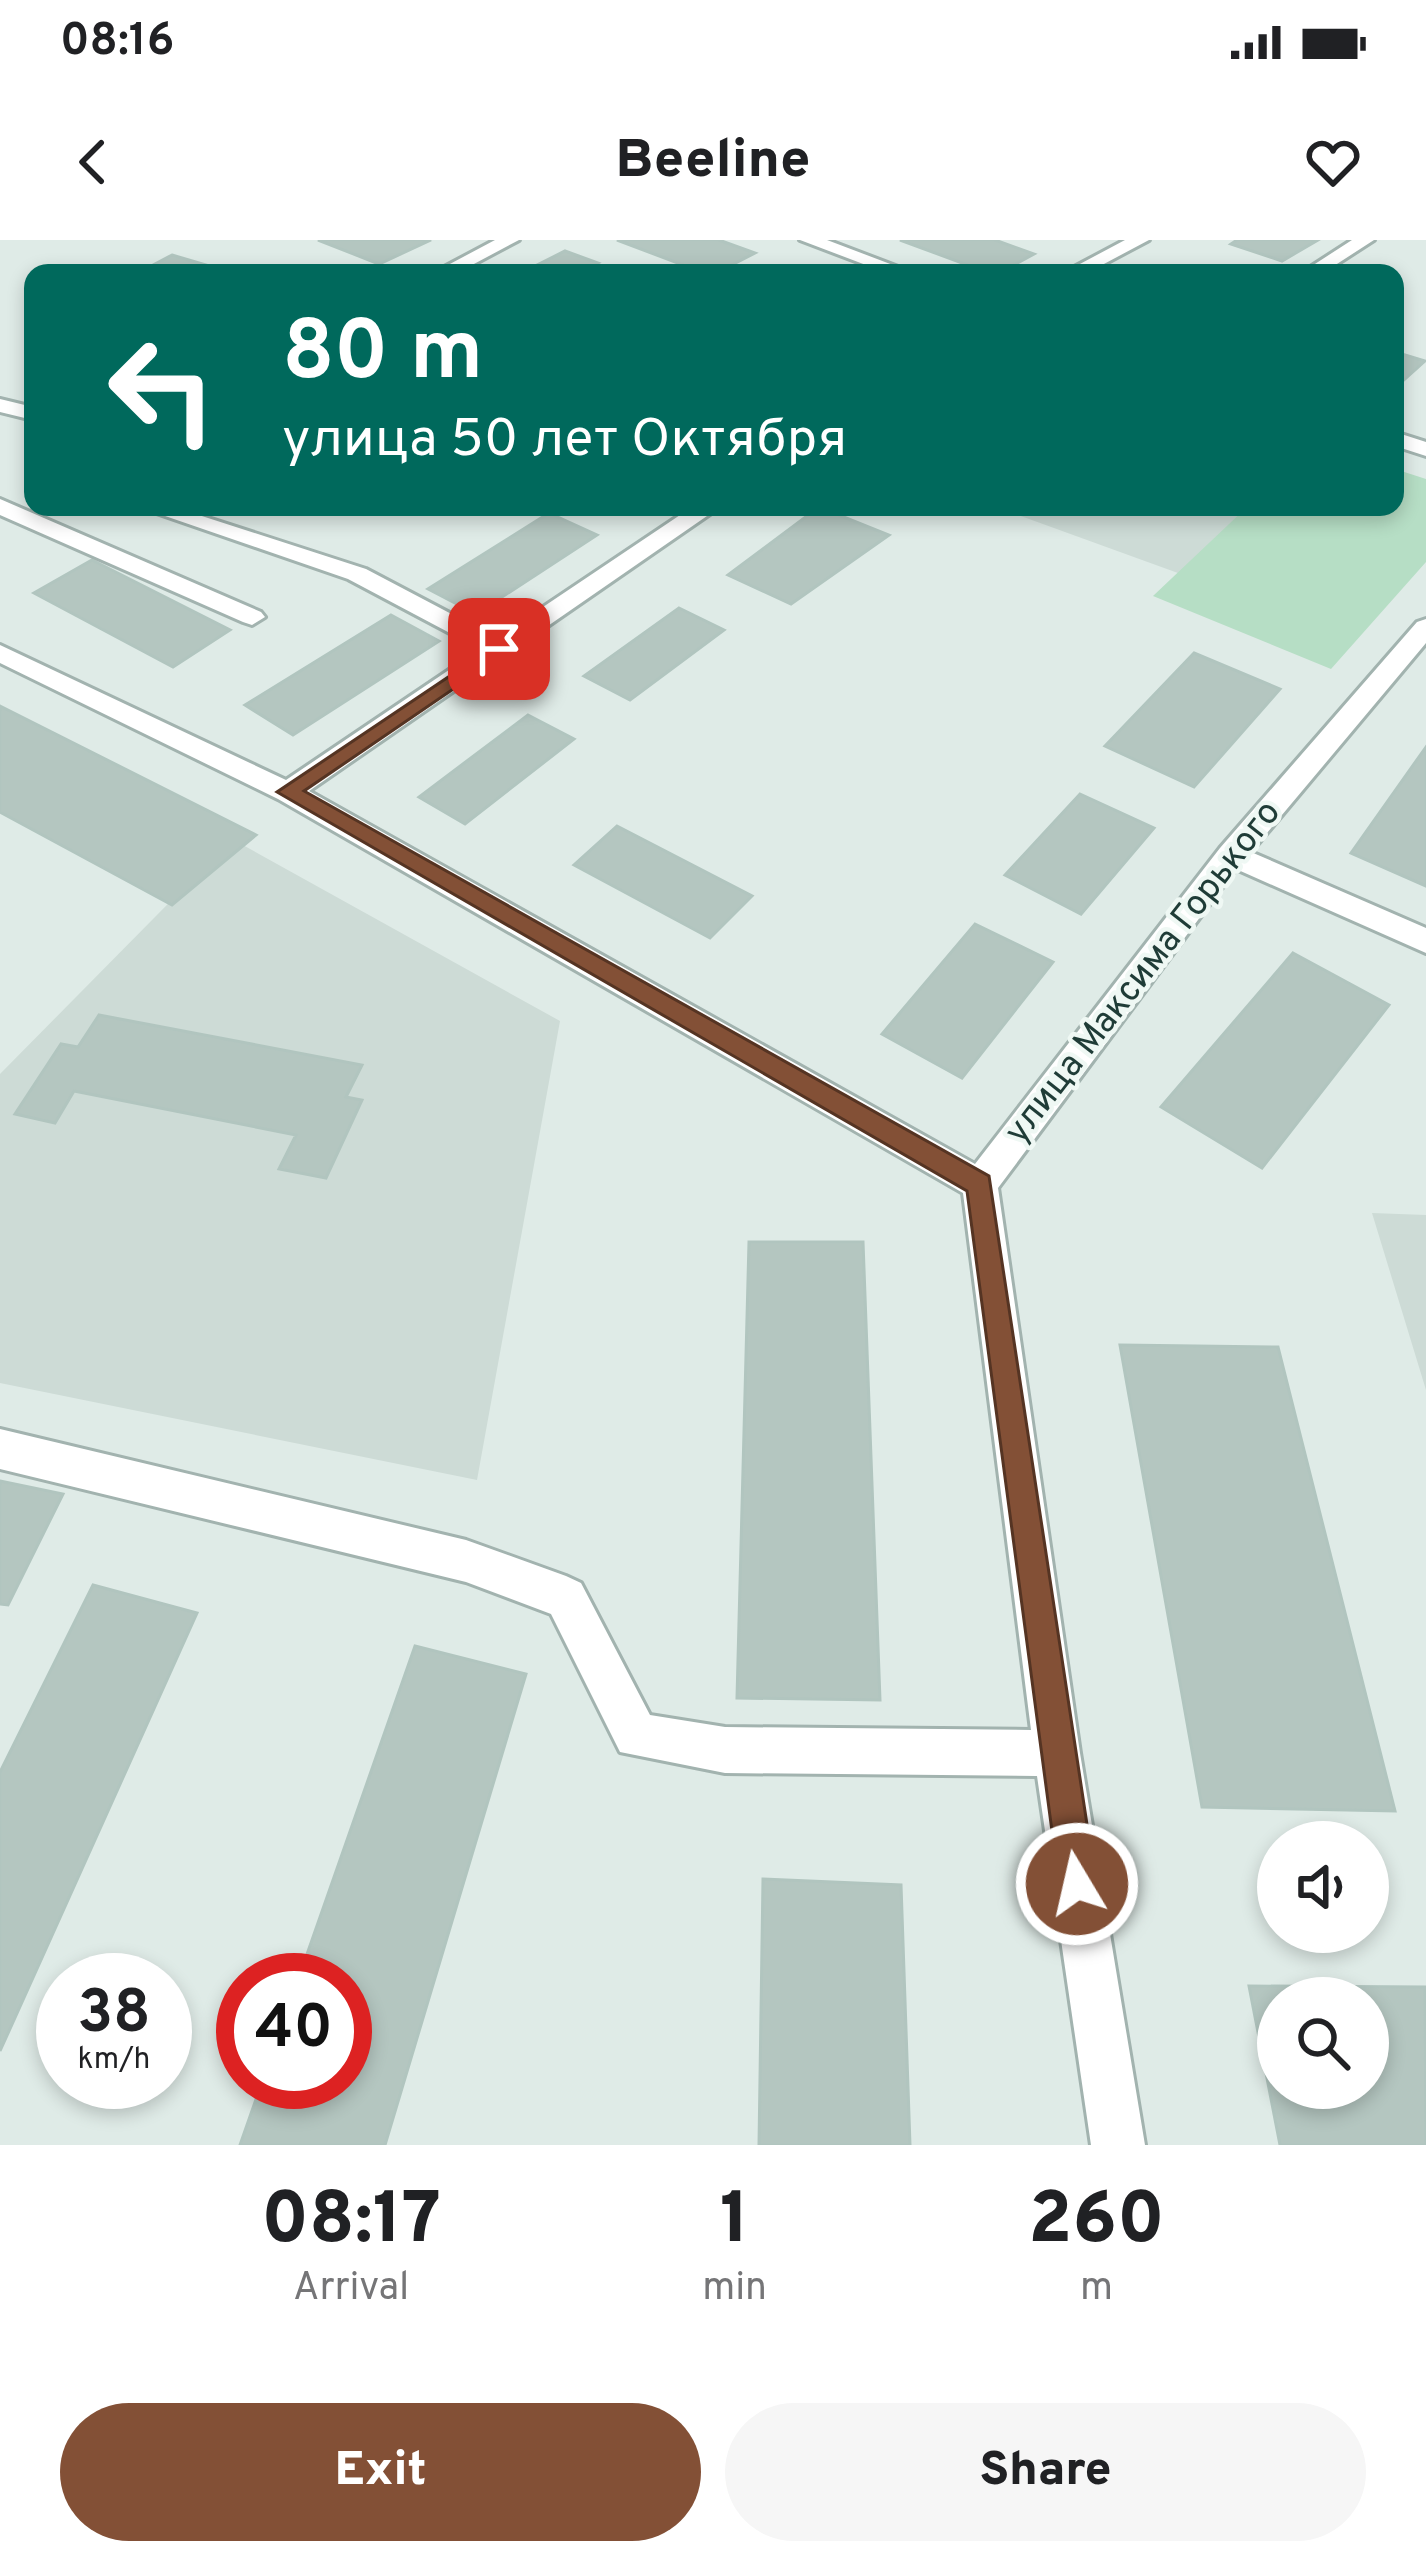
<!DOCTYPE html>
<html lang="en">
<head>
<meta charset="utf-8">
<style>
  :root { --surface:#fff; --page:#f6f6f6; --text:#202124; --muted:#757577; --accent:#835036 }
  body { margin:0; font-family:Overpass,sans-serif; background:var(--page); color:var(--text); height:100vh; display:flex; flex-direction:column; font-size:45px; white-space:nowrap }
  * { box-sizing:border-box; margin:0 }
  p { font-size:39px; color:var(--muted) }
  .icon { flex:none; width:66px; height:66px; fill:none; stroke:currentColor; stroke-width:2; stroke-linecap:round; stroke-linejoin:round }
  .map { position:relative; height:1905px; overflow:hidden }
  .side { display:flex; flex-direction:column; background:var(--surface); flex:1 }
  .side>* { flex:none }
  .guide { position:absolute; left:24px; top:24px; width:1380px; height:252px; border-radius:24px; box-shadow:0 6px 18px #0003; background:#00695c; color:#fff; overflow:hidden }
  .tools { position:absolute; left:1257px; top:1581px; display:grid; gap:24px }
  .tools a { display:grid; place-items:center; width:132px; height:132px; border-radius:50%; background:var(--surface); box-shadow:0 6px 18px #0003; font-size:60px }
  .speed { position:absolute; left:36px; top:1713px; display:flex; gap:24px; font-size:60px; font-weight:700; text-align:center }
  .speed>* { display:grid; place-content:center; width:156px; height:156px; border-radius:50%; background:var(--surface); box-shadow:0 6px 18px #0003; line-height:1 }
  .speed small { font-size:30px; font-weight:400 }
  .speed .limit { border:18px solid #d22; background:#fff; color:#111 }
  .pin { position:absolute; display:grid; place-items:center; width:102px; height:102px; color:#fff; margin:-51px; border-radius:24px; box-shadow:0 6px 18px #0006 }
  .me { position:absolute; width:132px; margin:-66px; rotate:351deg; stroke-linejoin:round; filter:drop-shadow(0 0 9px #0008) }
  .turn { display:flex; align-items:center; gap:42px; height:252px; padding:0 60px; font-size:54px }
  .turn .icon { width:156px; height:156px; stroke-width:2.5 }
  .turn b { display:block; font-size:84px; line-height:102px }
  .eta { display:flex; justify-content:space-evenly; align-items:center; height:204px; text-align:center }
  .eta b { font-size:72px; font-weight:800; line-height:84px }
  .button { display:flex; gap:24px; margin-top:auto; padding:24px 60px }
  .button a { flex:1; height:138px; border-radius:72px; background:var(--accent); color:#fff; font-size:48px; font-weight:800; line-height:138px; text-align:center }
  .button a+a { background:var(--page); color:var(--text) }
  .status { display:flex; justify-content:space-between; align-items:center; height:84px; padding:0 60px; background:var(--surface); direction:ltr }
  .status svg { height:33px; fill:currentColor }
  header { display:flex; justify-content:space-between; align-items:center; height:156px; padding:0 60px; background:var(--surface); font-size:54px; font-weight:800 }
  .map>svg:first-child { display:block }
</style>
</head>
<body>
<div class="status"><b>08:16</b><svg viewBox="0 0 49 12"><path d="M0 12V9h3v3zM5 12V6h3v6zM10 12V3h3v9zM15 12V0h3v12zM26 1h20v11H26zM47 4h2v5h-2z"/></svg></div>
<header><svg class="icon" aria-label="back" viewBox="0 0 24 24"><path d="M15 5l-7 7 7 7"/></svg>Beeline<svg class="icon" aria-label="heart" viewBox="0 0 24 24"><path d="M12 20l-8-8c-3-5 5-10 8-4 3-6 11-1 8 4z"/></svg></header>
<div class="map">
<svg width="1426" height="1905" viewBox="0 0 1426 1905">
  <rect width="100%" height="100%" fill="#dfebe7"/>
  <path fill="#cddbd6" d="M 996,267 L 1291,267 L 1211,345 Z
    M 232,599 L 560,781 L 477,1240 L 0,1143 L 0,834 Z
    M 1372,973 L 1426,975 L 1426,1150 Z"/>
  <path fill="#b6dec5" d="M 1395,229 L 1426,239 L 1426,322 L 1331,429 L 1153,356 L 1247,267 L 1395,267 Z"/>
  <path fill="#b4c6c0" stroke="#b1c5bf" stroke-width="3" fill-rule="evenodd" d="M 318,0 L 431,0 L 379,24 Z
    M 617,0 L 719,0 L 755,13 L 716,33 L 704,33 Z
    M 900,0 L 995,0 L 1034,14 L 999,33 L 989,33 Z
    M 1237,0 L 1318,0 L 1282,21 L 1231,4 Z
    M 565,11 L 598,23 L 579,33 L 521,33 Z
    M 172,15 L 233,33 L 138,33 Z
    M 1395,112 L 1425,121 L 1395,148 Z
    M 819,267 L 889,295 L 791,364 L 728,335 Z
    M 549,273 L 597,295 L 476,374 L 428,349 Z
    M 92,320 L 230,390 L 173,427 L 34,353 Z
    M 679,368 L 724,390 L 630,460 L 584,436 Z
    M 391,375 L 439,401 L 293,495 L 245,465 Z
    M 1194,413 L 1280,449 L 1194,547 L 1105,506 Z
    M 0,466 L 256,595 L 172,665 L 0,572 Z
    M 528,475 L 574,499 L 465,584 L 419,557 Z
    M 1426,507 L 1426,646 L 1351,613 Z
    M 1080,554 L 1154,588 L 1081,674 L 1005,635 Z
    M 617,586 L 752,656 L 710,698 L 574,625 Z
    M 975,684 L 1053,722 L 962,838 L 882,794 Z
    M 1293,713 L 1389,765 L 1262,928 L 1161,867 Z
    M 99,775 L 362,825 L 346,857 L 362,860 L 326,938 L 279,929 L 296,895 L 74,851 L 55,883 L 15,874 L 61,804 L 78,807 Z
    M 749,1002 L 863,1002 L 880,1460 L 737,1458 Z
    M 1120,1105 L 1278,1107 L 1395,1571 L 1202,1567 Z
    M 0,1241 L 63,1254 L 8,1365 L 0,1364 Z
    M 93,1345 L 197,1373 L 0,1811 L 0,1532 Z
    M 415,1406 L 526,1434 L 385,1905 L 240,1905 L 262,1842 L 345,1842 L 345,1740 L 298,1740 Z
    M 763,1639 L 901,1645 L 910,1905 L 759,1905 Z
    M 1249,1746 L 1425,1747 L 1426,1905 L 1280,1905 ZM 1278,1758 L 1368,1758 L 1368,1848 L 1278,1848 Z"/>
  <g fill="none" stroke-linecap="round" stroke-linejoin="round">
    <g stroke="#a2b3af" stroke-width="6">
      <path id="minor" d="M 495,0 L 519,0 L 457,33 L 433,33 Z
        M 800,0 L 827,0 L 914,33 L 887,33 Z
        M 1125,0 L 1149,0 L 1087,33 L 1063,33 Z
        M 1352,0 L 1374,0 L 1323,33 L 1301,33 Z
        M 0,159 L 33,167 L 33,180 L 0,172 Z
        M 1395,192 L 1426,202 L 1426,216 L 1395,206 Z
        M 0,259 L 261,372 L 265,377 L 252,385 L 243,382 L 0,275 Z
        M 139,267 L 174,267 L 366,329 L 497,398 L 692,267 L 720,267 L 309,551 L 975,924 L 1220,608 L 1417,382 L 1426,379 L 1426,403 L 1251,612 L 1426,688 L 1426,713 L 1236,629 L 998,948 L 1080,1513 L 1145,1905 L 1091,1905 L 1037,1536 L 725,1533 L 620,1512 L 551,1374 L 466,1342 L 0,1229 L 0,1189 L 466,1300 L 566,1336 L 581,1343 L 650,1475 L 725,1487 L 1031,1490 L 963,953 L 278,559 L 0,423 L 0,405 L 286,540 L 480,409 L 348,339 Z"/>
    </g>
    <use href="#minor" fill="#fff" fill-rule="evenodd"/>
  </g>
  <path fill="#835036" stroke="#553423" stroke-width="3" d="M 499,403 L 506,405 L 506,413 L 304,551 L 989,936 L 1096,1644 L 1090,1657 L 1077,1662 L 1064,1657 L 1059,1644 L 967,951 L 277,552 Z"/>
  <g text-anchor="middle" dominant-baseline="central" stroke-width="9" stroke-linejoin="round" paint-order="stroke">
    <g font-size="36" fill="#1f3c37" stroke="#eff8f4">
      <text transform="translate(1144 733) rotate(-52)">улица Максима Горького</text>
    </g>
  </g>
</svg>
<div class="tools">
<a><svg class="icon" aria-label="sound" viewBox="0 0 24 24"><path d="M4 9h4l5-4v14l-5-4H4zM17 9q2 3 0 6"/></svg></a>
<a><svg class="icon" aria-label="search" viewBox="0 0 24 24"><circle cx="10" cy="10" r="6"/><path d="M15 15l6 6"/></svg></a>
</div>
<div class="speed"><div>38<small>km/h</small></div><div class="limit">40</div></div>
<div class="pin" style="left:499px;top:409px;background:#d93025"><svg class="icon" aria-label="arrive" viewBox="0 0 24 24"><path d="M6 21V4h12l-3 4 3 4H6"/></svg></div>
<svg class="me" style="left:1077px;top:1644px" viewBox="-20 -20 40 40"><circle r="17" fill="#835036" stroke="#fff" stroke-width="3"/><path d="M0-11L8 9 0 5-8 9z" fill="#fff"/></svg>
<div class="guide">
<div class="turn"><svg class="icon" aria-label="left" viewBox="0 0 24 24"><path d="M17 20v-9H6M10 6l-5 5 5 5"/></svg><div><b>80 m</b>улица 50 лет Октября</div></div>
</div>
</div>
<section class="side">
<div class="eta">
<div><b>08:17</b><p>Arrival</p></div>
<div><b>1</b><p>min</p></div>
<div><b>260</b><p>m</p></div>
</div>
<div class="button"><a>Exit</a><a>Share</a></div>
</section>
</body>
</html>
